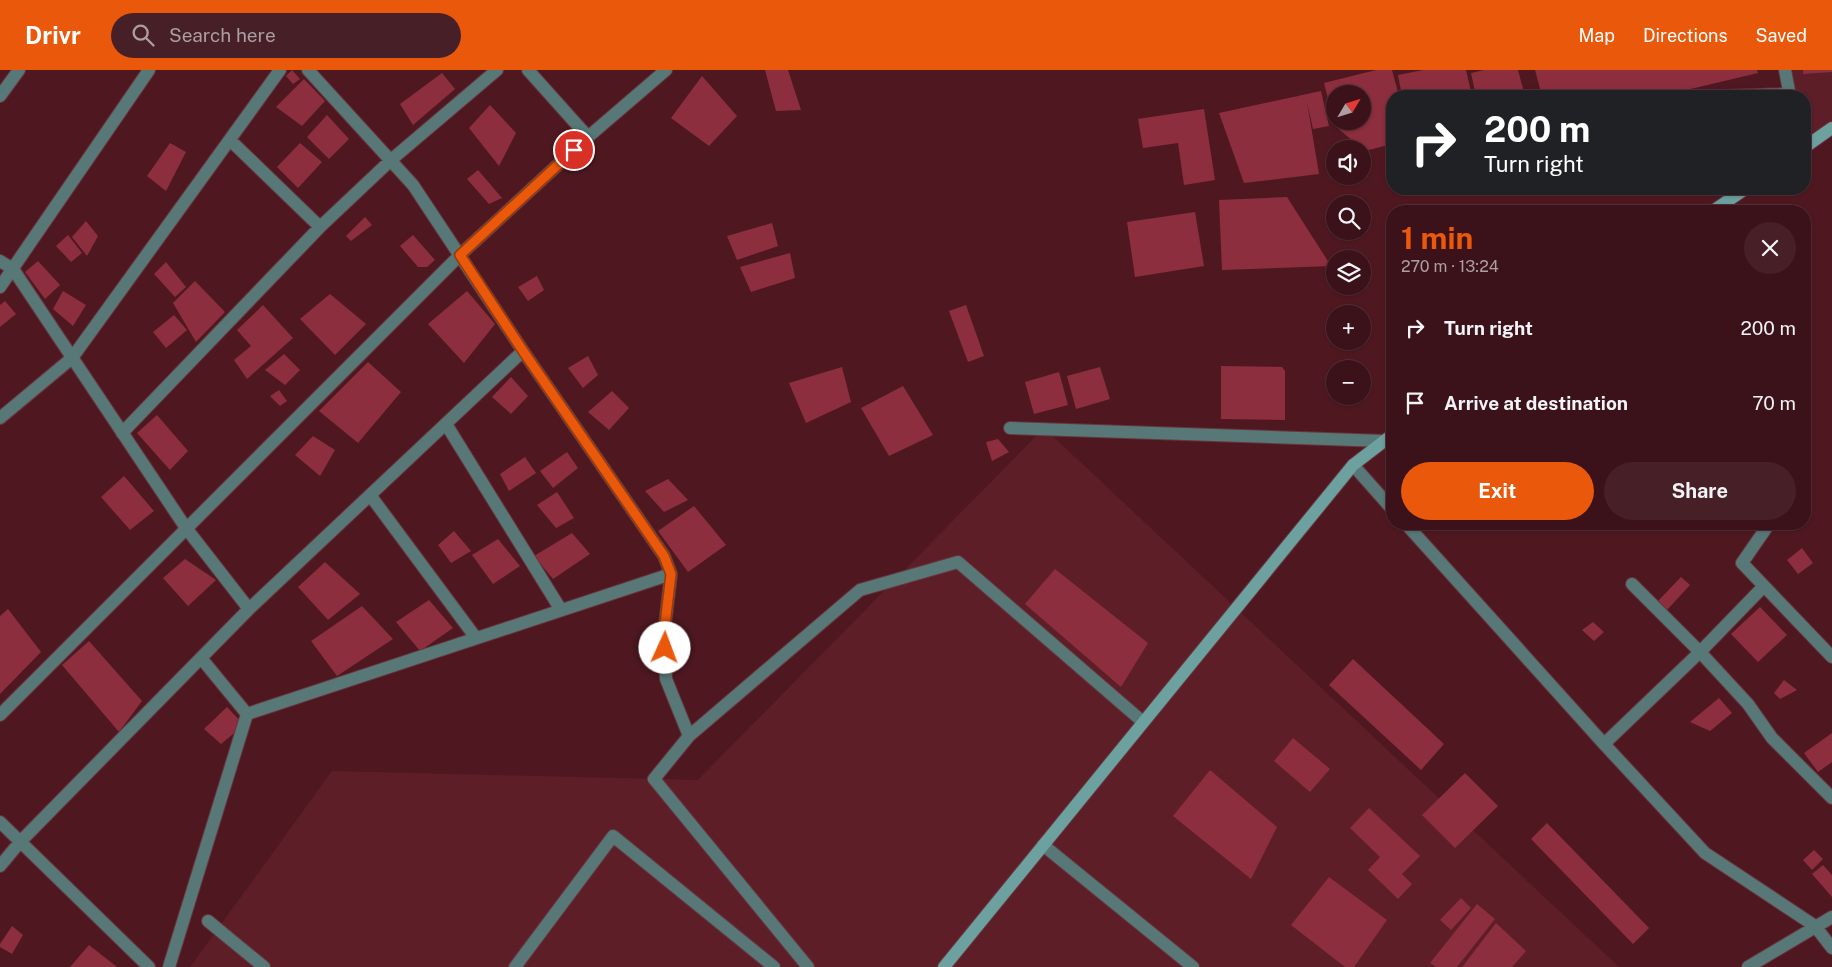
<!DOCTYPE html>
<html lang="en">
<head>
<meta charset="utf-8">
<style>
  :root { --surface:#3b1219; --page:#462026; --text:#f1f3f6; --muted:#ac9ea2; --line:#543238; --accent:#ea580c }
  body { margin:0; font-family:"Public Sans",sans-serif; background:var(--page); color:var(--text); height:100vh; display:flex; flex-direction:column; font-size:19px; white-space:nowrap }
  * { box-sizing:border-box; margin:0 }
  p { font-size:16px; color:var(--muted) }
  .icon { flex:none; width:28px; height:28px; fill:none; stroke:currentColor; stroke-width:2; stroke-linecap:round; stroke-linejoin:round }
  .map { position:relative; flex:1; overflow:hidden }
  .sheet { position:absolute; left:1386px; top:135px; width:425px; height:325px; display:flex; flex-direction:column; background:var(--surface); border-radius:20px; box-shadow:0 1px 4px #0004,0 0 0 1px var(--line) }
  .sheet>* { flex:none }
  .top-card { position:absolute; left:1386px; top:20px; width:425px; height:105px; border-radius:20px; box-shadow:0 1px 4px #0004,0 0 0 1px var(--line); background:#202124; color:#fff; overflow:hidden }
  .needle { width:32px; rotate:52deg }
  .tools { position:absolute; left:1326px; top:15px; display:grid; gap:10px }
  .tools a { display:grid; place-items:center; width:45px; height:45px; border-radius:50%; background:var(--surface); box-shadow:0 1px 4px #0004,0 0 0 1px var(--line); font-size:25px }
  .pin { position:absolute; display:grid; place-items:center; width:42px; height:42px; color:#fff; margin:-21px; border:2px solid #fff; border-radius:50%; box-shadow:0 1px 5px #0007 }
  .me { position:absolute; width:55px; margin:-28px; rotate:2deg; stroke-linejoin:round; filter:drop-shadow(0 0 4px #0008) }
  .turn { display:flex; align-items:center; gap:18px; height:105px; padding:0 15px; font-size:22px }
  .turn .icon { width:65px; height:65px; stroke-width:2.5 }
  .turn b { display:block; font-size:35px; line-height:42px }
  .round { display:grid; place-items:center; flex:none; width:52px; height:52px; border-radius:26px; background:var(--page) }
  .summary { display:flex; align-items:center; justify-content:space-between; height:85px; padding:0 15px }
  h1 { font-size:30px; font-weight:700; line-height:38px; color:var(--accent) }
  .primary-button { display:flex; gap:10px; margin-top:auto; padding:10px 15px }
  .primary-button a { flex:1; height:58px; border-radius:30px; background:var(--accent); color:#fff; font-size:20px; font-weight:700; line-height:58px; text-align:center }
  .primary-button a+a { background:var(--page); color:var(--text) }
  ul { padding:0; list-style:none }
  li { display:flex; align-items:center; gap:15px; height:75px; padding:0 15px }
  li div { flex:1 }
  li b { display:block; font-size:19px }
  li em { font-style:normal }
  header { display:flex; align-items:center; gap:30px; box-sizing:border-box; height:70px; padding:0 25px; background:var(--accent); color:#fff }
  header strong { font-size:24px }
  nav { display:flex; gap:28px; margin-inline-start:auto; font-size:18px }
  .search { width:350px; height:45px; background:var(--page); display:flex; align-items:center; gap:12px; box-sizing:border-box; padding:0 18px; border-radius:28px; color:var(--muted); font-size:19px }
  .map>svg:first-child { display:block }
</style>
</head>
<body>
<header>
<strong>Drivr</strong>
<div class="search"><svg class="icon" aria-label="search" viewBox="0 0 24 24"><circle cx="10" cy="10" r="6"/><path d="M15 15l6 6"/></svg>Search here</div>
<nav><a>Map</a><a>Directions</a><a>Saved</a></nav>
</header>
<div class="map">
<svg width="1832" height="897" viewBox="0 0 1832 897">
  <rect width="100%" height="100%" fill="#4f1821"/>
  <path fill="#5d1e28" d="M 1785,0 L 1832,0 L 1832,58 L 1805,77 L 1805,26 L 1790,26 Z
    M 1044,358 L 1619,897 L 190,897 L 332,701 L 698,710 Z"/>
  <path fill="#8c2e3d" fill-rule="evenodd" d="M 292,0 L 300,9 L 293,14 L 286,6 Z
    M 765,0 L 788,0 L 801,40 L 776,41 Z
    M 1376,0 L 1392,0 L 1399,26 L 1392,26 L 1392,74 L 1365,81 L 1335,56 L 1324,13 ZM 1335,24 L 1362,24 L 1362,51 L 1335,51 Z
    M 1423,0 L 1466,0 L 1472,26 L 1402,26 L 1398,5 Z
    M 1484,0 L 1518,0 L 1525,26 L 1476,26 L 1471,3 Z
    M 1535,0 L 1757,0 L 1758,3 L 1661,26 L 1542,26 Z
    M 1803,0 L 1832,0 L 1832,2 L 1803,4 Z
    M 442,3 L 455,19 L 413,55 L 400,34 Z
    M 702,6 L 737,46 L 709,76 L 671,48 Z
    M 304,9 L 325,31 L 302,56 L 276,37 Z
    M 1321,21 L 1329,56 L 1313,59 L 1307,32 L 1319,104 L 1244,113 L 1219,43 Z
    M 490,35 L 516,63 L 499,96 L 469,58 Z
    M 1204,39 L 1215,110 L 1184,115 L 1178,73 L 1143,78 L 1138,49 Z
    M 327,45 L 349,69 L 329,89 L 307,67 Z
    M 170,73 L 186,82 L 166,121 L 147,106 Z
    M 300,73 L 322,92 L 298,118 L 277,97 Z
    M 478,100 L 502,128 L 489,134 L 467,109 Z
    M 1287,127 L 1331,196 L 1222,200 L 1219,130 Z
    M 1195,142 L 1204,196 L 1135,207 L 1127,152 Z
    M 365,147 L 372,155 L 351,171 L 346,166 Z
    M 86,151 L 98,166 L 87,186 L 72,167 Z
    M 772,153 L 778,176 L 737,190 L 727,166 Z
    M 68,165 L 82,183 L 71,192 L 56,176 Z
    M 413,165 L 435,190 L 427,197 L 418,197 L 400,176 Z
    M 790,183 L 795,208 L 751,222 L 740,197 Z
    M 38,191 L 60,215 L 45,229 L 25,202 Z
    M 166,192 L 186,217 L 175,227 L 154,204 Z
    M 537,206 L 544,220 L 528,231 L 518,217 Z
    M 195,211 L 225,242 L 196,272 L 173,233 Z
    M 63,221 L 86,235 L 73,256 L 53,239 Z
    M 467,221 L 495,254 L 464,293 L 428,254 Z
    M 330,224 L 366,254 L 335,285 L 300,249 Z
    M 5,231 L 16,244 L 0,257 L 0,235 Z
    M 263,235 L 293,268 L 247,309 L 234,290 L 251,276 L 237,260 Z
    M 966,235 L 984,286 L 968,292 L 949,241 Z
    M 174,245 L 187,260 L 166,278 L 153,262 Z
    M 284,284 L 300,300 L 285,315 L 265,300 Z
    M 588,286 L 598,305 L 583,318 L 568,298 Z
    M 368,292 L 401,322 L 358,373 L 319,341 Z
    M 1221,296 L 1282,297 L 1285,301 L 1285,350 L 1221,349 Z
    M 842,297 L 851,332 L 806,353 L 789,313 Z
    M 1100,297 L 1110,329 L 1076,339 L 1067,306 Z
    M 1059,302 L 1068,335 L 1034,344 L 1025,312 Z
    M 511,307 L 528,326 L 511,344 L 492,327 Z
    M 903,316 L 933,365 L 889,386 L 861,338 Z
    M 279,320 L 287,331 L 280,336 L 270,326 Z
    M 612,321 L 629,338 L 609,360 L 588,342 Z
    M 157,345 L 188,381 L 170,400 L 137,363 Z
    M 313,366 L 335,380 L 320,406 L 295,385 Z
    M 998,369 L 1009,382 L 992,391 L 986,372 Z
    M 567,382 L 578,398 L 553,418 L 540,401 Z
    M 525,387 L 536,403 L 509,421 L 500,404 Z
    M 124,406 L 154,441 L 130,460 L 101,427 Z
    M 668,409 L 688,430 L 664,442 L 645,421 Z
    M 557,422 L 574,448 L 556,458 L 537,435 Z
    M 694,436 L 726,475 L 688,502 L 658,461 Z
    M 454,461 L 471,481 L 451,493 L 438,475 Z
    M 572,463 L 590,484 L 553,509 L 534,486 Z
    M 498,469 L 520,496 L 493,514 L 472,485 Z
    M 1802,478 L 1813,493 L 1798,504 L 1787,490 Z
    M 185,489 L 216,510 L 188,536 L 163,508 Z
    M 325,492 L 360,524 L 328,550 L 298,517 Z
    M 1055,499 L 1148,573 L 1121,617 L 1025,534 Z
    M 1681,507 L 1690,515 L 1667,540 L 1658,531 Z
    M 429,530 L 453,558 L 420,581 L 396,552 Z
    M 362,536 L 393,569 L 337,606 L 311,571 Z
    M 1760,537 L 1787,565 L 1758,592 L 1731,564 Z
    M 8,539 L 41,582 L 0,624 L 0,546 Z
    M 1593,552 L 1604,562 L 1594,571 L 1582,560 Z
    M 89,571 L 142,631 L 119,662 L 62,595 Z
    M 1353,589 L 1444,674 L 1421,700 L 1329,615 Z
    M 1784,610 L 1797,620 L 1780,629 L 1774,623 Z
    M 1719,628 L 1732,643 L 1710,661 L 1690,652 Z
    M 227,637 L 244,655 L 221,674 L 204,659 Z
    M 1832,663 L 1832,692 L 1818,702 L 1804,683 Z
    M 1293,668 L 1330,699 L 1310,722 L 1274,691 Z
    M 1210,700 L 1277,757 L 1251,809 L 1173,746 Z
    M 1465,703 L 1498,736 L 1455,778 L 1422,745 Z
    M 1369,738 L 1420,786 L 1402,804 L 1412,814 L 1398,829 L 1368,800 L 1380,787 L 1350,758 Z
    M 1547,753 L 1649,858 L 1633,874 L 1531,769 Z
    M 1814,780 L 1823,789 L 1812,800 L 1803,790 Z
    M 1823,795 L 1832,805 L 1832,827 L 1812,804 Z
    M 1329,807 L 1387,850 L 1354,897 L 1345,897 L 1291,855 Z
    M 1461,828 L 1471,838 L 1451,860 L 1440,850 Z
    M 1477,834 L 1495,849 L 1457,897 L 1436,897 L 1430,893 Z
    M 1496,853 L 1526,881 L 1512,897 L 1462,897 Z
    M 12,856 L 23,865 L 12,884 L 0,877 L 0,874 Z
    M 89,875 L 117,897 L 70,897 Z"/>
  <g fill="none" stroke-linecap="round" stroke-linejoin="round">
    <g stroke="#67363e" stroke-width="14">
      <path id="minor" d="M 308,0 L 413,115 L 523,281 L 664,486 L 671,504 L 664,563 L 666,609 L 689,666
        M 1785,0 L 1790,26
        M 0,26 L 19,0
        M 1725,26 L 1789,24
        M 588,67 L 666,0
        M 230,70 L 320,157
        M 0,191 L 13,199 L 186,458 L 249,539 L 20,772 L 0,796
        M 0,217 L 149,0
        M 0,348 L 72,288 L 280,0
        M 446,354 L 561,540
        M 1010,358 L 1384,371
        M 122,363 L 320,157 L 391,90 L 497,0
        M 1353,395 L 1392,439
        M 370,425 L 476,568
        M 1406,454 L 1604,674 L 1705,783 L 1815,856 L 1832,878
        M 1769,454 L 1742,493 L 1832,587
        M 1632,514 L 1700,582 L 1748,634 L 1772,668 L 1832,728
        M 249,539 L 523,281
        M 201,588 L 247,644
        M 0,645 L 460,185 L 588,67 L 528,0
        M 1604,674 L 1700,582 L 1764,516
        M 0,752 L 149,897
        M 1043,775 L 1193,897
        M 208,851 L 264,897
        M 169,897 L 247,644 L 671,504
        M 515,897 L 613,766 L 774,897
        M 808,897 L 654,709 L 689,666 L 860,520 L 958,492 L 1143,652
        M 1748,897 L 1832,847"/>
    </g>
    <g stroke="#67363e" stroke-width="14">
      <path id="secondary" d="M 1805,77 L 1832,58
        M 1713,141 L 1745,119
        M 944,897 L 1353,395 L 1392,365"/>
    </g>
    <use href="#minor" stroke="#577877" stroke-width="12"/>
    <use href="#secondary" stroke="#6ca1a0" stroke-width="12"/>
  </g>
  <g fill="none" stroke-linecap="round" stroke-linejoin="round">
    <g stroke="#983908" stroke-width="12">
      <path id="route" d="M 574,80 L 460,185 L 523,281 L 664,486 L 671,504 L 664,563 L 665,578"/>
    </g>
    <use href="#route" stroke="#ea580c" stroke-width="9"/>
  </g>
</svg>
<div class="tools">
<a><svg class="needle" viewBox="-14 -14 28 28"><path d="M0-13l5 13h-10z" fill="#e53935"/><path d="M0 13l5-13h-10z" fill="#ac9ea2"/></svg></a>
<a><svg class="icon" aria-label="sound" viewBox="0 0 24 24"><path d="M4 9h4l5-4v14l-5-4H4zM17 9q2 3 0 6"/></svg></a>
<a><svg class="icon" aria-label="search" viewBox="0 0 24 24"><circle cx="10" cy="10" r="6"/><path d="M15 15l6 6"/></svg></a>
<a><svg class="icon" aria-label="layers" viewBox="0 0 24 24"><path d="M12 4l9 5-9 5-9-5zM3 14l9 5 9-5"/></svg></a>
<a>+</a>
<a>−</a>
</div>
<div class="pin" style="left:574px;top:80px;background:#d93025"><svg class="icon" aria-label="arrive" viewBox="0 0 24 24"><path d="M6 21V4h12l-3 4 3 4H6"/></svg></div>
<svg class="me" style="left:665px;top:578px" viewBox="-20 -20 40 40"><circle r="19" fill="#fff"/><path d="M0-13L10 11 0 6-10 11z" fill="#ea580c"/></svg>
<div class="top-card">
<div class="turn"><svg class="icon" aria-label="right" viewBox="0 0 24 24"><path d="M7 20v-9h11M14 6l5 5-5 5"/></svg><div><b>200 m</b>Turn right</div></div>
</div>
<section class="sheet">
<div class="summary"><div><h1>1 min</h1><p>270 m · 13:24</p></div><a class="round"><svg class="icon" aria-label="close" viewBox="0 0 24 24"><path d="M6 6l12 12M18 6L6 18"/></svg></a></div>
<ul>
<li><svg class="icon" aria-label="right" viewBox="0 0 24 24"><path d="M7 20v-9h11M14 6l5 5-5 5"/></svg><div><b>Turn right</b></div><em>200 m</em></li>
<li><svg class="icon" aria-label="arrive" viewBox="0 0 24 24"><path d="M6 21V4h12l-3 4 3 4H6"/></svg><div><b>Arrive at destination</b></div><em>70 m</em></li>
</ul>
<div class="primary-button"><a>Exit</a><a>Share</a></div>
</section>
</div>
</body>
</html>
